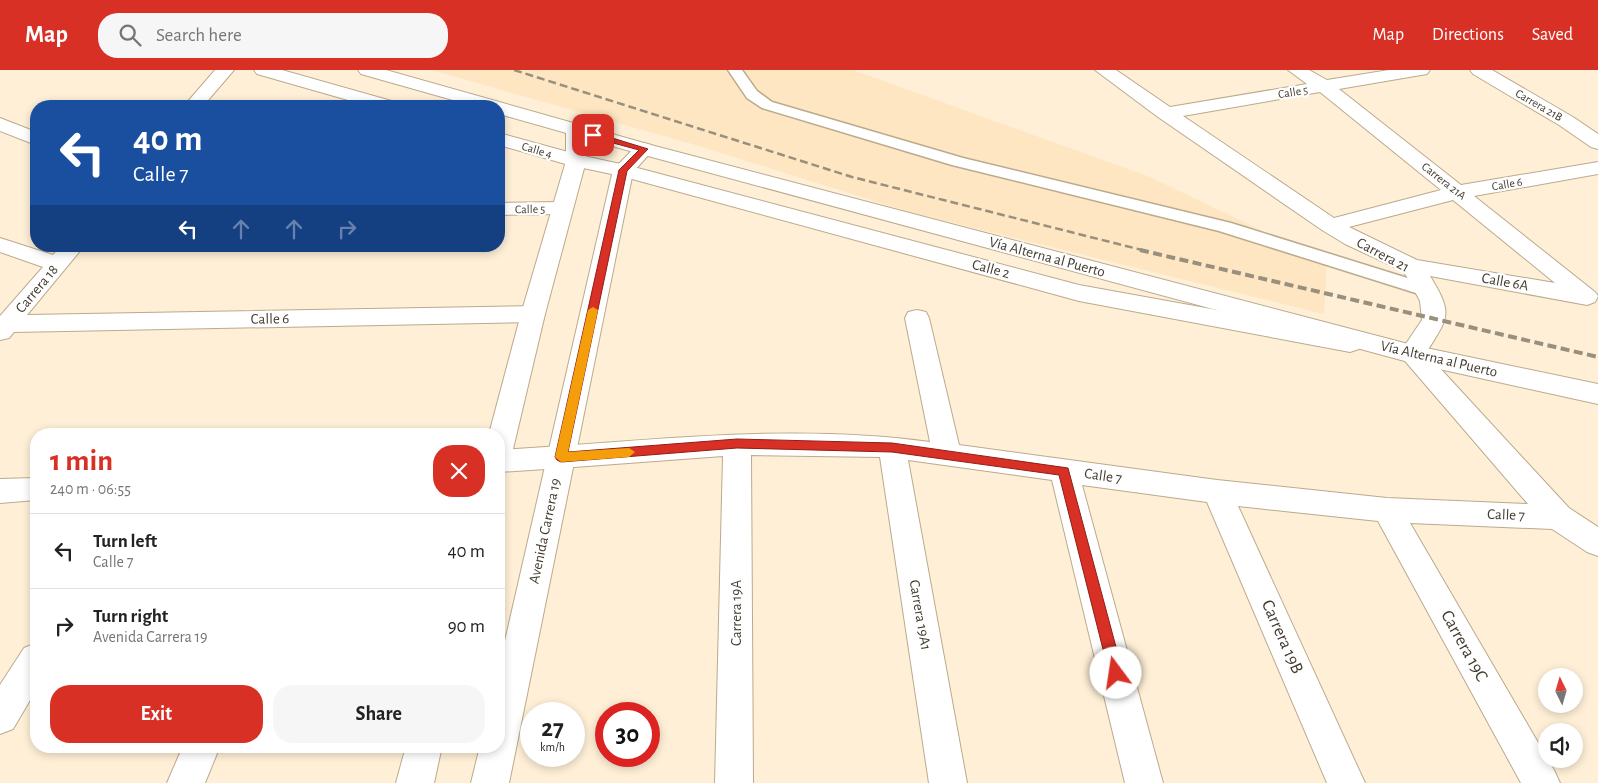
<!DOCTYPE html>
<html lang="en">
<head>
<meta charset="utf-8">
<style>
  :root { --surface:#fff; --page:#f6f6f6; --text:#222; --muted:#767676; --line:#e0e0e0; --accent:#d93025 }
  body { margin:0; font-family:"Alegreya Sans",sans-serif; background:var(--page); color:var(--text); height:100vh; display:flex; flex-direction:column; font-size:19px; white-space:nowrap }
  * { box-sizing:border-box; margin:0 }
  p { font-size:16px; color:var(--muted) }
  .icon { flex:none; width:28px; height:28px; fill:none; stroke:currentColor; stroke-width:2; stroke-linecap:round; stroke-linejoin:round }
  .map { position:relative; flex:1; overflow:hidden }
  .details { position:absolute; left:30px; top:358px; width:475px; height:325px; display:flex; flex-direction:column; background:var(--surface); border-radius:20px; box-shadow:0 2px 8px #0003 }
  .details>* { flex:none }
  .banner { position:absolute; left:30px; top:30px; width:475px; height:152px; border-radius:20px; box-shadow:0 2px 8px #0003; background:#1a4fa0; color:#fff; overflow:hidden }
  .needle { width:32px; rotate:355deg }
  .tools { position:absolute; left:1538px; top:598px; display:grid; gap:10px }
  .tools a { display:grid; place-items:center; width:45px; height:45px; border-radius:50%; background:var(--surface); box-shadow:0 2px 8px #0003; font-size:25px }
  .speed { position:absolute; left:520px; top:632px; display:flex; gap:10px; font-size:25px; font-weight:700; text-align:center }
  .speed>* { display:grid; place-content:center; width:65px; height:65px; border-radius:50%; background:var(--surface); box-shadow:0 2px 8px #0003; line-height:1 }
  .speed small { font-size:12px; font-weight:400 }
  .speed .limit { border:8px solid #d22; background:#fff; color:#111 }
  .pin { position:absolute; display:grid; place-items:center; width:42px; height:42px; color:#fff; margin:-21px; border-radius:10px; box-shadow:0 2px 8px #0006 }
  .me { position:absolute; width:55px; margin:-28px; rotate:346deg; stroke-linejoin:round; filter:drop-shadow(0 0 4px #0008) }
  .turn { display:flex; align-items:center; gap:18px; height:105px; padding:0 20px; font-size:22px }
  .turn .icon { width:65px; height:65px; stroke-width:2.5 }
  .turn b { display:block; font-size:35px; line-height:42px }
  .lanes { display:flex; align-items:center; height:48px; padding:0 20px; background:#0003; justify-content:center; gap:25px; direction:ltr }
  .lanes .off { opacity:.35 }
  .round { display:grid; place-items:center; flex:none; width:52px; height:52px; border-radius:20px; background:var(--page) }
  .summary { display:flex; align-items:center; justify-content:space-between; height:85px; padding:0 20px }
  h1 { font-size:30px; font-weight:700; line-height:38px; color:var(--accent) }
  .cta { display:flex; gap:10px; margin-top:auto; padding:10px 20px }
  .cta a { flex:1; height:58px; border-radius:20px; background:var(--accent); color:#fff; font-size:20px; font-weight:700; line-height:58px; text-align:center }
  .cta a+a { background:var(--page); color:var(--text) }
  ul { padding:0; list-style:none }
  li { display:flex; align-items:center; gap:15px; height:75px; padding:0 20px; border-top:1px solid var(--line) }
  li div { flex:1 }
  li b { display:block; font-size:19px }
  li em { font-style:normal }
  header { display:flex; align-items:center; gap:30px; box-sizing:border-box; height:70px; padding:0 25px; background:var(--accent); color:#fff }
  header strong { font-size:24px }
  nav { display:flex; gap:28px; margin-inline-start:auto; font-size:18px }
  .search { width:350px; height:45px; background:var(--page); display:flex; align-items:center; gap:12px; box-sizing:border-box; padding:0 18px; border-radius:20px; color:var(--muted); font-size:19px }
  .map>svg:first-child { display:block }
</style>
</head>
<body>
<header>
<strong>Map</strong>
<div class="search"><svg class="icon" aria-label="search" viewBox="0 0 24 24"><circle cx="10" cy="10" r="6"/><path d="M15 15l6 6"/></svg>Search here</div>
<nav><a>Map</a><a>Directions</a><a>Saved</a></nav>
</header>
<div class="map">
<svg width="1598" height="713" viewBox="0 0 1598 713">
  <rect width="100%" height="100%" fill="#feefd6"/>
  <path fill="#fde6c1" d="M 432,0 L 853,0 L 1150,107 L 1327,192 L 1324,244 L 909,142 L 699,76 Z"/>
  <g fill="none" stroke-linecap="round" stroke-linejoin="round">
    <g stroke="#bbaa8d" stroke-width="3">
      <path id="service" d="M 728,0 L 742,0 L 757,21 L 772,32 L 963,88 L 1231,153 L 1433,216 L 1436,220 L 1433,224 L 1426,226 L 1419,224 L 1219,161 L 952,95 L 762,38 L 747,28 Z"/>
    </g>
    <g stroke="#bbaa8d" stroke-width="2">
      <path id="minor" d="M 215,0 L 234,0 L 203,36 L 184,36 Z
        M 254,0 L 282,0 L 395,32 L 397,36 L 369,36 L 257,4 Z
        M 1095,0 L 1116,0 L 1170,37 L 1307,14 L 1288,0 L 1309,0 L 1327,10 L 1389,0 L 1430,0 L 1427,4 L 1421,5 L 1339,19 L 1461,115 L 1598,92 L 1598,104 L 1474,126 L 1595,222 L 1598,226 L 1595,232 L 1587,235 L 1430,206 C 1454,245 1448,247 1426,283 L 1569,438 L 1598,457 L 1598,486 L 1587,482 L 1552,459 L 1410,453 L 1554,700 L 1560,713 L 1521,713 L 1378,451 L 1238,436 L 1365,713 L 1327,713 L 1207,432 L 1082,415 L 1163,713 L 1125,713 L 1052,410 L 908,390 L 967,713 L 929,713 L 880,387 L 751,385 L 753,713 L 715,713 L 723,386 L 561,398 L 551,395 L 547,387 L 551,379 L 561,376 C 684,367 808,355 930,372 L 905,248 L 908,242 L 917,240 L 926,242 L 929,248 L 959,375 L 1217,410 L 1387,428 L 1528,434 L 1399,284 L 1422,250 L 1420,231 L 1409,210 L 1403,201 L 1345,174 L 1322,160 L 1158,47 ZM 1320,22 L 1441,120 L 1334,148 L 1183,46 ZM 1453,130 L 1555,213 L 1417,190 L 1349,157 Z
        M 1470,0 L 1492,0 L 1573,47 L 1598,64 L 1598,79 L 1591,77 L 1559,55 L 1473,4 Z
        M 0,48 L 36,62 L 36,75 L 0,61 Z
        M 499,63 L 579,85 L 630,96 L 1079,215 L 1350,264 L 1359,267 L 1363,273 L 1359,279 L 1350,282 L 1079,231 L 621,106 L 569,95 L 499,75 Z
        M 561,132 L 569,133 L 572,138 L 569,143 L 561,144 L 499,145 L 499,133 Z
        M 0,168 L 53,185 L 61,176 L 84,176 L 27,245 L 533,236 L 542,238 L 545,244 L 542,250 L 533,252 L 14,262 L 9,268 L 0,270 L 0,246 L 43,197 L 0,182 Z
        M 36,573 L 36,620 L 13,659 L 0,664 L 0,615 L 24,578 Z
        M 183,676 L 220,676 L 205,713 L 167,713 Z"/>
    </g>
    <g stroke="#bbaa8d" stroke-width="2">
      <path id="tertiary" d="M 561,376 L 571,379 L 575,387 L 571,395 L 561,398 L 499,402 L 499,380 Z
        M 36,408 L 36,430 L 0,433 L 0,409 Z"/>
    </g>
    <g stroke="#bbaa8d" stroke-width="2">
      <path id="secondary" d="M 576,54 L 583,56 L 586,60 L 586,91 L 545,244 L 513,379 L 509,387 L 499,390 L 499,364 L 489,364 L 521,244 L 566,91 L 566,60 L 569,56 Z
        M 644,73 L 651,75 L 654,79 L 633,102 L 509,713 L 471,713 L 480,676 L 499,676 L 499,597 L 613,100 L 637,75 Z
        M 406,676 L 442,676 L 434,713 L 396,713 Z"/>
    </g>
    <g stroke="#bbaa8d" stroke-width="2">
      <path id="primary" d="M 358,0 L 386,0 L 651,75 L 1412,275 L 1598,314 L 1598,334 L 1412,293 L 637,83 L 499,44 L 499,36 L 474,36 L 361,4 Z"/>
    </g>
    <use href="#service" fill="#fff" fill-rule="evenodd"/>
    <use href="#minor" fill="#fff" fill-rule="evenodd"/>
    <use href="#tertiary" fill="#fff" fill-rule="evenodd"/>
    <use href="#secondary" fill="#fff" fill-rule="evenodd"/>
    <use href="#primary" fill="#fff" fill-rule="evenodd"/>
    <path stroke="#998f7d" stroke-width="2.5" stroke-dasharray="8 4" stroke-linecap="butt" d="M 514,0 L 852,107 L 1146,181"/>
    <path stroke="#998f7d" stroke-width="4" stroke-dasharray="9 4.5" stroke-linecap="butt" d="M 1140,180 L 1598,287"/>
  </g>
  <path fill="#d93025" stroke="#8d1f18" d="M 591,63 L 596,63 L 648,79 L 627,101 L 568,382 L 737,369 L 892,373 L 1068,398 L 1123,603 L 1121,608 L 1116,610 L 1111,608 L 1109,603 L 1059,405 L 892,382 L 737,378 L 561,392 L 557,390 L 555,387 L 619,100 L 639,80 L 591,67 Z"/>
  <path fill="#f59e0b" d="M 593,237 L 598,240 L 568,382 L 629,378 L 635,382 L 629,387 L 561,392 L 555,387 L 588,240 Z"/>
  <g text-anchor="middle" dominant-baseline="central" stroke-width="4.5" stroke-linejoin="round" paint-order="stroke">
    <g font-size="12" fill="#423b2f" stroke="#fefefe">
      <text transform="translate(1293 22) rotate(-9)">Calle 5</text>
      <text transform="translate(1539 35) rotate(30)">Carrera 21B</text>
      <text transform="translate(537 80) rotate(16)">Calle 4</text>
      <text transform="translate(1444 111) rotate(38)">Carrera 21A</text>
      <text transform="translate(1507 114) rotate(-10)">Calle 6</text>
      <text transform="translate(530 139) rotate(-1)">Calle 5</text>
    </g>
    <g font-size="15" fill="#423b2f" stroke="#fefefe">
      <text transform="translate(1383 185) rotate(28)">Carrera 21</text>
      <text transform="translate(1047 187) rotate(15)">Vía Alterna al Puerto</text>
      <text transform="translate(991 199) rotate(15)">Calle 2</text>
      <text transform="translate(1505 212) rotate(10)">Calle 6A</text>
      <text transform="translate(37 219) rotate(-50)">Carrera 18</text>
      <text transform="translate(270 249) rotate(-1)">Calle 6</text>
      <text transform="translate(1439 289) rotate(13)">Vía Alterna al Puerto</text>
      <text transform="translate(1103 406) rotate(8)">Calle 7</text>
      <text transform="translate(1506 445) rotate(2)">Calle 7</text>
      <text transform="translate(545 461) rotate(-78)">Avenida Carrera 19</text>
      <text transform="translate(736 543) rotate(-90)">Carrera 19A</text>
      <text transform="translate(920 545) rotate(80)">Carrera 19A1</text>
    </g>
    <g font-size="18" fill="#423b2f" stroke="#fefefe">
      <text transform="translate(1282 567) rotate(66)">Carrera 19B</text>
      <text transform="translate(1464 576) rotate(61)">Carrera 19C</text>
    </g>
  </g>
</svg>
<div class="tools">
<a><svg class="needle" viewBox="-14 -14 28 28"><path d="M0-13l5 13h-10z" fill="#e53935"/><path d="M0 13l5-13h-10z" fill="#767676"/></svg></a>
<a><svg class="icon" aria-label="sound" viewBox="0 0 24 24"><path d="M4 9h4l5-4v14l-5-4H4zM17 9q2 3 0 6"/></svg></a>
</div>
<div class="speed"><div>27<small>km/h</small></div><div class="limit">30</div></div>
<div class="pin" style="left:593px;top:65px;background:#d93025"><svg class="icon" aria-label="arrive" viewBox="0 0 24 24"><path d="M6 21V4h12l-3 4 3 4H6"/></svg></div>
<svg class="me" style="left:1116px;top:603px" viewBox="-20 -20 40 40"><circle r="19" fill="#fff"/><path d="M0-13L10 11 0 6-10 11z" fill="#d93025"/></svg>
<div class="banner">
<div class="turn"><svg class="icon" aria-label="left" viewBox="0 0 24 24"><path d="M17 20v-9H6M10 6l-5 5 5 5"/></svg><div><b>40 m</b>Calle 7</div></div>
<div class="lanes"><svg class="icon" aria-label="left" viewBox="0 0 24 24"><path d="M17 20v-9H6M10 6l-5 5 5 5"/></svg><svg class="icon off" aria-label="ahead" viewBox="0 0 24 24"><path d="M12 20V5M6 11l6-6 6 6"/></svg><svg class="icon off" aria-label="ahead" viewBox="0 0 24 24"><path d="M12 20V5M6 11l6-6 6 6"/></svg><svg class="icon off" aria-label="right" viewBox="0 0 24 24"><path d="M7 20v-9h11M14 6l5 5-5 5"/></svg></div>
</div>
<section class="details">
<div class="summary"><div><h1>1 min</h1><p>240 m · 06:55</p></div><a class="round" style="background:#d93025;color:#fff"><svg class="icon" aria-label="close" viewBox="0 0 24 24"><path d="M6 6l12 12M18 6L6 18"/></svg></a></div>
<ul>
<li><svg class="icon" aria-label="left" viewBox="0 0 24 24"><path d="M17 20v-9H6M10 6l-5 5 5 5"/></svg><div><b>Turn left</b><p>Calle 7</p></div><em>40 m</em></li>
<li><svg class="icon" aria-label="right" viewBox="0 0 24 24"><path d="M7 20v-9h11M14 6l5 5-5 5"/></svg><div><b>Turn right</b><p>Avenida Carrera 19</p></div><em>90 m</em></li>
</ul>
<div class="cta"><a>Exit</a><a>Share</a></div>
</section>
</div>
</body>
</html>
